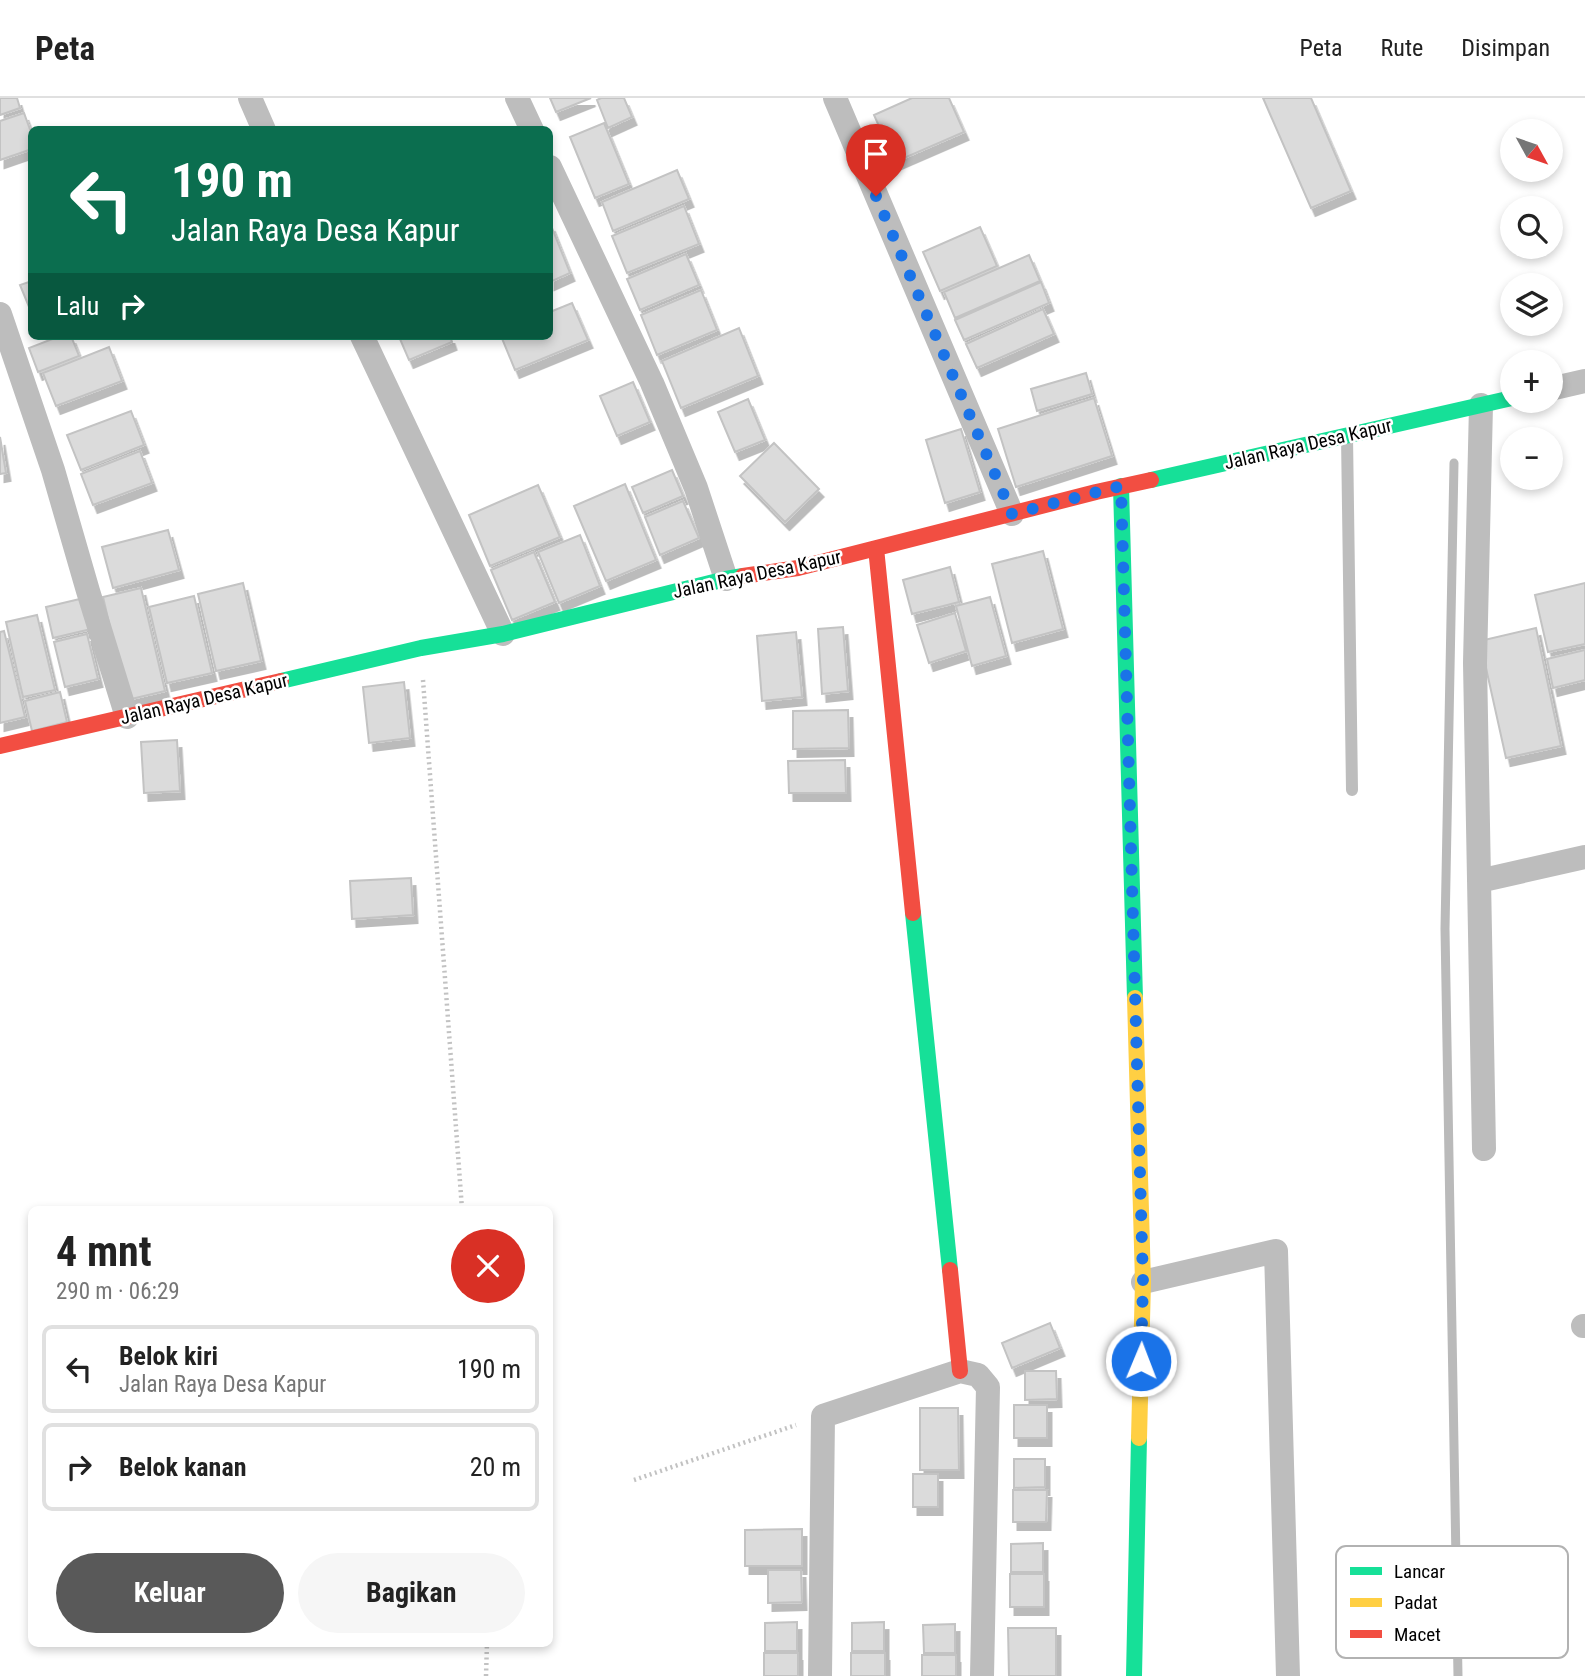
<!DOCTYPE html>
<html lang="id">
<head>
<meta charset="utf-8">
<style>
  :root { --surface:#fff; --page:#f6f6f6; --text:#222; --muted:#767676; --line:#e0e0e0; --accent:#595959 }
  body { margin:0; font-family:"Roboto Condensed",sans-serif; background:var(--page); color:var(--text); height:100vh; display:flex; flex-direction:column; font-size:26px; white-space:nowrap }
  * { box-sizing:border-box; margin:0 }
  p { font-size:23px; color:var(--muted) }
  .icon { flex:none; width:38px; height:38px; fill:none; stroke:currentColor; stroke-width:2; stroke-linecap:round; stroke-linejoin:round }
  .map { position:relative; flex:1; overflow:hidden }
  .drawer { position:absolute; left:28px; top:1108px; width:525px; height:441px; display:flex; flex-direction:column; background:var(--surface); border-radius:10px; box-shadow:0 4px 10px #0003 }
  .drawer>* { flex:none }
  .banner { position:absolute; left:28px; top:28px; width:525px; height:214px; border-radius:10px; box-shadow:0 4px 10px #0003; background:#0b6e4f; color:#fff; overflow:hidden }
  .needle { width:46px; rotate:130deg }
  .tools { position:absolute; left:1500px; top:21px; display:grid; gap:14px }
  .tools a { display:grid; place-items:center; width:63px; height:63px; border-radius:50%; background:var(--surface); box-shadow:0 4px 10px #0003; font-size:35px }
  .pin { position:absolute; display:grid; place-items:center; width:60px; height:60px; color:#fff; margin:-72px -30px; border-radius:50% 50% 50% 0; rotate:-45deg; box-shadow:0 0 7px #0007 }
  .pin .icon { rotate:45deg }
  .me { position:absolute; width:77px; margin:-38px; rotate:1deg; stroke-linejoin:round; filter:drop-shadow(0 0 5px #0008) }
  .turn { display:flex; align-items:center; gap:24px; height:147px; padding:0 28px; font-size:32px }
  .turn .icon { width:91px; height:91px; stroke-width:2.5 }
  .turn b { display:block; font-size:49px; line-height:60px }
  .then { display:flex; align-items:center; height:66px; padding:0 28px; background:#0003; gap:14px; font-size:26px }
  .round { display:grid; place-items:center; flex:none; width:74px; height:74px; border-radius:37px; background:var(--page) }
  .headline { display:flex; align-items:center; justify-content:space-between; height:119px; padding:0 28px }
  h1 { font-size:42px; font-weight:700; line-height:52px }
  .button { display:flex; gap:14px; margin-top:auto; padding:14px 28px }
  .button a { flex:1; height:80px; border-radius:42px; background:var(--accent); color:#fff; font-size:28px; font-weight:700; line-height:80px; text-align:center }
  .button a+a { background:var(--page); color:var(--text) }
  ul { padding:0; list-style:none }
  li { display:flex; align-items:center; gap:21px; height:88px; margin:0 14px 10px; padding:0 14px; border:4px solid var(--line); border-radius:10px }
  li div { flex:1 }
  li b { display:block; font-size:26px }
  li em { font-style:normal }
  header { display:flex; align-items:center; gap:42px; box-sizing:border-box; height:98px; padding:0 35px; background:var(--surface); border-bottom:2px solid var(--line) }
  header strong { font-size:33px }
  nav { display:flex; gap:38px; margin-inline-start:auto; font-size:24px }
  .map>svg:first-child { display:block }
</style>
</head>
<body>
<header>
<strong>Peta</strong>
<nav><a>Peta</a><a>Rute</a><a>Disimpan</a></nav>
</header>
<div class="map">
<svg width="1585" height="1578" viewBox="0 0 1585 1578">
  <defs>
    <filter id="shadow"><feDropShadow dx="4.5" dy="8" stdDeviation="0" flood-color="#0004"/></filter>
  </defs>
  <rect width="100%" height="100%" fill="#fff"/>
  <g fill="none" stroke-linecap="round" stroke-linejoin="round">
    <path stroke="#bababa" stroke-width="9" d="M 1454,365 L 1445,831 L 1458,1578"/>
  </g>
  <path fill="#dbdbdb" stroke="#c3c3c3" stroke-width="2" filter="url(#shadow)" d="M 0,0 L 17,0 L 20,10 L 0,17 Z
    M 550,0 L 591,0 L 556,14 Z
    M 601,0 L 624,0 L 632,19 L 608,30 L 597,2 Z
    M 912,0 L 949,0 L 964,34 L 895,64 L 874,17 Z
    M 1263,0 L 1311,0 L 1351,93 L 1311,110 Z
    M 24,15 L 32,37 L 32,51 L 0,62 L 0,23 Z
    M 604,25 L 629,86 L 595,100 L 570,39 Z
    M 677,72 L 689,101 L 613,133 L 602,104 Z
    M 684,108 L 699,146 L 627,175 L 612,138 Z
    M 550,125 L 570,175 L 550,184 Z
    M 980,129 L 997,168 L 940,193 L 923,154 Z
    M 686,156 L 699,187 L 640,212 L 627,181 Z
    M 1029,157 L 1040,183 L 955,220 L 944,194 Z
    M 32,183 L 32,216 L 20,187 Z
    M 1041,184 L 1049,205 L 964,242 L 955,222 Z
    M 701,192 L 717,232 L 657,257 L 641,217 Z
    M 572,205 L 588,242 L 515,272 L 501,238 L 550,238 L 550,214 Z
    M 1043,211 L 1054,236 L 977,270 L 966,246 Z
    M 739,230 L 758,278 L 681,310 L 662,263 Z
    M 60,238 L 71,238 L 79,258 L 38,274 L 29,250 Z
    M 407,238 L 450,238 L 452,244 L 409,262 L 400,241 Z
    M 109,249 L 122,283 L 56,308 L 43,275 Z
    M 1086,275 L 1092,296 L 1037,313 L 1031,291 Z
    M 633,284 L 650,324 L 617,338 L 600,298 Z
    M 1094,300 L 1112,358 L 1016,389 L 998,331 Z
    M 748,301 L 765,342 L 735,354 L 718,314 Z
    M 131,313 L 144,347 L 81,372 L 67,337 Z
    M 961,331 L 980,394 L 945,405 L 926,342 Z
    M 0,339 L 6,375 L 0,376 Z
    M 774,345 L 819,391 L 785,424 L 740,378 Z
    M 140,353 L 152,385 L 93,407 L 81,376 Z
    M 672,372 L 683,398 L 643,415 L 632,389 Z
    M 625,386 L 656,462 L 606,483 L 574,408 Z
    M 538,387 L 560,439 L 490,468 L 469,417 Z
    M 683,403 L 699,440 L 660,457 L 645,419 Z
    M 168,432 L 179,472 L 113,490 L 102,449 Z
    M 580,437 L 600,488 L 559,505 L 538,454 Z
    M 1043,453 L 1063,531 L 1012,545 L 992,466 Z
    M 534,454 L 555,504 L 512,522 L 491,472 Z
    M 950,469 L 959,504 L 912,516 L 903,482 Z
    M 243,485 L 261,563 L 216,573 L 198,496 Z
    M 1585,485 L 1585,546 L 1548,554 L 1535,497 Z
    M 141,490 L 165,593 L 127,602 L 103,499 Z
    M 194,498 L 212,575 L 167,585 L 149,509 Z
    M 990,499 L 1006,558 L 972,568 L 956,508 Z
    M 84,500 L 91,531 L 53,540 L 46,509 Z
    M 955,515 L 966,553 L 929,565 L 917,527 Z
    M 37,517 L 55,592 L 23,599 L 6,524 Z
    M 843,529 L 848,593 L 822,596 L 818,531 Z
    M 1536,530 L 1561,648 L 1506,660 L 1480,543 Z
    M 4,533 L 25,619 L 0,625 L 0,534 Z
    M 796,534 L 802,599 L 762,603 L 757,538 Z
    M 87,536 L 98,581 L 65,589 L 54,544 Z
    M 1585,552 L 1585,582 L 1553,590 L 1547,561 Z
    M 404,584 L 410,640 L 369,645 L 363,589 Z
    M 60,594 L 67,624 L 32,633 L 25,603 Z
    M 848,612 L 849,650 L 793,651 L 793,613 Z
    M 177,642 L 180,693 L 144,695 L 141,644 Z
    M 845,662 L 846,695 L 789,695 L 788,663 Z
    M 411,780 L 413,817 L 352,821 L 350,783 Z
    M 1050,1225 L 1060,1250 L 1012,1270 L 1002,1245 Z
    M 1025,1273 L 1056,1273 L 1057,1301 L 1025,1302 Z
    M 1014,1307 L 1047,1307 L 1047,1340 L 1014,1340 Z
    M 920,1310 L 958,1310 L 959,1372 L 920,1372 Z
    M 1014,1361 L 1045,1361 L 1045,1389 L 1014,1390 Z
    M 913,1376 L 938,1376 L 938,1409 L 913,1409 Z
    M 1013,1392 L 1047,1392 L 1046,1424 L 1013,1424 Z
    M 802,1431 L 802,1468 L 745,1468 L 745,1432 Z
    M 1043,1445 L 1043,1474 L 1011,1474 L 1011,1446 Z
    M 768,1472 L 801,1472 L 802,1504 L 768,1505 Z
    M 1010,1476 L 1044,1476 L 1044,1509 L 1010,1509 Z
    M 797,1524 L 797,1553 L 765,1553 L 765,1525 Z
    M 884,1524 L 884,1553 L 852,1553 L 852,1525 Z
    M 955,1526 L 955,1555 L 924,1555 L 923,1527 Z
    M 1008,1530 L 1056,1530 L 1056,1578 L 1009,1578 Z
    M 764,1555 L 798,1555 L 798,1578 L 764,1578 Z
    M 851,1555 L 885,1555 L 885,1578 L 851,1578 Z
    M 922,1557 L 956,1557 L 956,1578 L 922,1578 Z"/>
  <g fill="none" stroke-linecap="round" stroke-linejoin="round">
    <path stroke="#c2c2c2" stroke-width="4.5" stroke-dasharray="2 3.5" stroke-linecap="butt" d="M 423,582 L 462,1111
      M 634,1382 L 796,1327
      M 486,1578 L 487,1545"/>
    <path stroke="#bdbdbd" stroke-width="12" d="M 1347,338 L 1352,692"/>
    <path stroke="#bdbdbd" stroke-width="24" d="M 250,0 L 264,32
      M 517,0 L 532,32
      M 835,0 L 1012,416
      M 550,69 L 652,285 L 696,390 L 726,481
      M 0,216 L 53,372 L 88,493 L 127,619
      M 362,238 L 503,536
      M 1550,291 L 1585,283
      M 1481,307 L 1475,565 L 1484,1051
      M 1479,783 L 1585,759
      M 1143,1184 L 1276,1153 L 1288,1578
      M 1583,1228 L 1585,1228
      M 820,1578 L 823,1318 L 960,1273 L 978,1277 L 988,1289 L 982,1578"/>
    <path stroke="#16e098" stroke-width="16" d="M 1151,382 L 1512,300
      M 1121,388 L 1135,900
      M 281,583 L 421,550 L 503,536 L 726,481 L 743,478
      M 913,815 L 950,1172
      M 1134,1578 L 1139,1340"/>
    <path stroke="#ffcf43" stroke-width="16" d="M 1135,900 L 1143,1184 L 1139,1340"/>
    <path stroke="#f24e42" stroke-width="16" d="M 876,450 L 913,815
      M 743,478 L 798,470 L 1096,394 L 1151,382
      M 0,648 L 281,583
      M 950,1172 L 960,1273"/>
  </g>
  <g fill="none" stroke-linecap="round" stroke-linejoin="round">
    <path stroke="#1a73e8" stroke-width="12" stroke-dasharray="0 21.6" d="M 876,98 L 1012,416 L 1121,388 L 1143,1184 L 1141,1263"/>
  </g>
  <g text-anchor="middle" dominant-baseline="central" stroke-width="5" stroke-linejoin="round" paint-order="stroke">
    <g font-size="19" fill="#000" stroke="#fff">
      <text transform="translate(1308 346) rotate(-13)">Jalan Raya Desa Kapur</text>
      <text transform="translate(757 476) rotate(-12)">Jalan Raya Desa Kapur</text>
      <text transform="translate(204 601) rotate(-13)">Jalan Raya Desa Kapur</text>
    </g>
  </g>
  <rect x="1336" y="1448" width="232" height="112" rx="10" fill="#fff" stroke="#b2b2b2" stroke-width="2"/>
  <rect x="1350" y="1469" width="32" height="8" fill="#16e098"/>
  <rect x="1350" y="1500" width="32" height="9" fill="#ffcf43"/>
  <rect x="1350" y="1532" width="32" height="8" fill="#f24e42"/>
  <g font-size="19" fill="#000">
    <text x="1394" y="1480">Lancar</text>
    <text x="1394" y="1511">Padat</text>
    <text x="1394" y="1543">Macet</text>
  </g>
</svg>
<div class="tools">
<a><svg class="needle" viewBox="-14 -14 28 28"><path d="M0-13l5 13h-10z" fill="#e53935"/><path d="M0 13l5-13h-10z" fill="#767676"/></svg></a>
<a><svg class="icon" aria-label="search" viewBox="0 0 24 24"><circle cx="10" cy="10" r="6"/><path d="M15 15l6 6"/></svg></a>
<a><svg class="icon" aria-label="layers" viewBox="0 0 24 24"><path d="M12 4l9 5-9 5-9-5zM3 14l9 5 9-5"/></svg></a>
<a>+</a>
<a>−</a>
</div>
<div class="pin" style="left:876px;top:98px;background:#d93025"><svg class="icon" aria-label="arrive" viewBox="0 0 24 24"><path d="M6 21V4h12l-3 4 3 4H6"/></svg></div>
<svg class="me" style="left:1141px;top:1263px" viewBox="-20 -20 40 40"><circle r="17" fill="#1a73e8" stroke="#fff" stroke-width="3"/><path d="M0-11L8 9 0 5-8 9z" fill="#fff"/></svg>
<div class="banner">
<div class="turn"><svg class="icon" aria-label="left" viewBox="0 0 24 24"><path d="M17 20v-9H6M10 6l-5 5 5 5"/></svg><div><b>190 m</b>Jalan Raya Desa Kapur</div></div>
<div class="then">Lalu<svg class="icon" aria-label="right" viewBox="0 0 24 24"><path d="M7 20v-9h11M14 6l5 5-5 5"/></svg></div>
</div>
<section class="drawer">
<div class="headline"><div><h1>4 mnt</h1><p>290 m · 06:29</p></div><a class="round" style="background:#d93025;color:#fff"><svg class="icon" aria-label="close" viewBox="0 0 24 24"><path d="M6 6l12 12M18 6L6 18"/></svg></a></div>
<ul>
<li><svg class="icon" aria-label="left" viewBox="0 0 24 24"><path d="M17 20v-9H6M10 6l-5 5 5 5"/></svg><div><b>Belok kiri</b><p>Jalan Raya Desa Kapur</p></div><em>190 m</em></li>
<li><svg class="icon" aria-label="right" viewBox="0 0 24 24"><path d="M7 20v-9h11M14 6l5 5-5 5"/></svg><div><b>Belok kanan</b></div><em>20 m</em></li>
</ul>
<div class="button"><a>Keluar</a><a>Bagikan</a></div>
</section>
</div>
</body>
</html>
